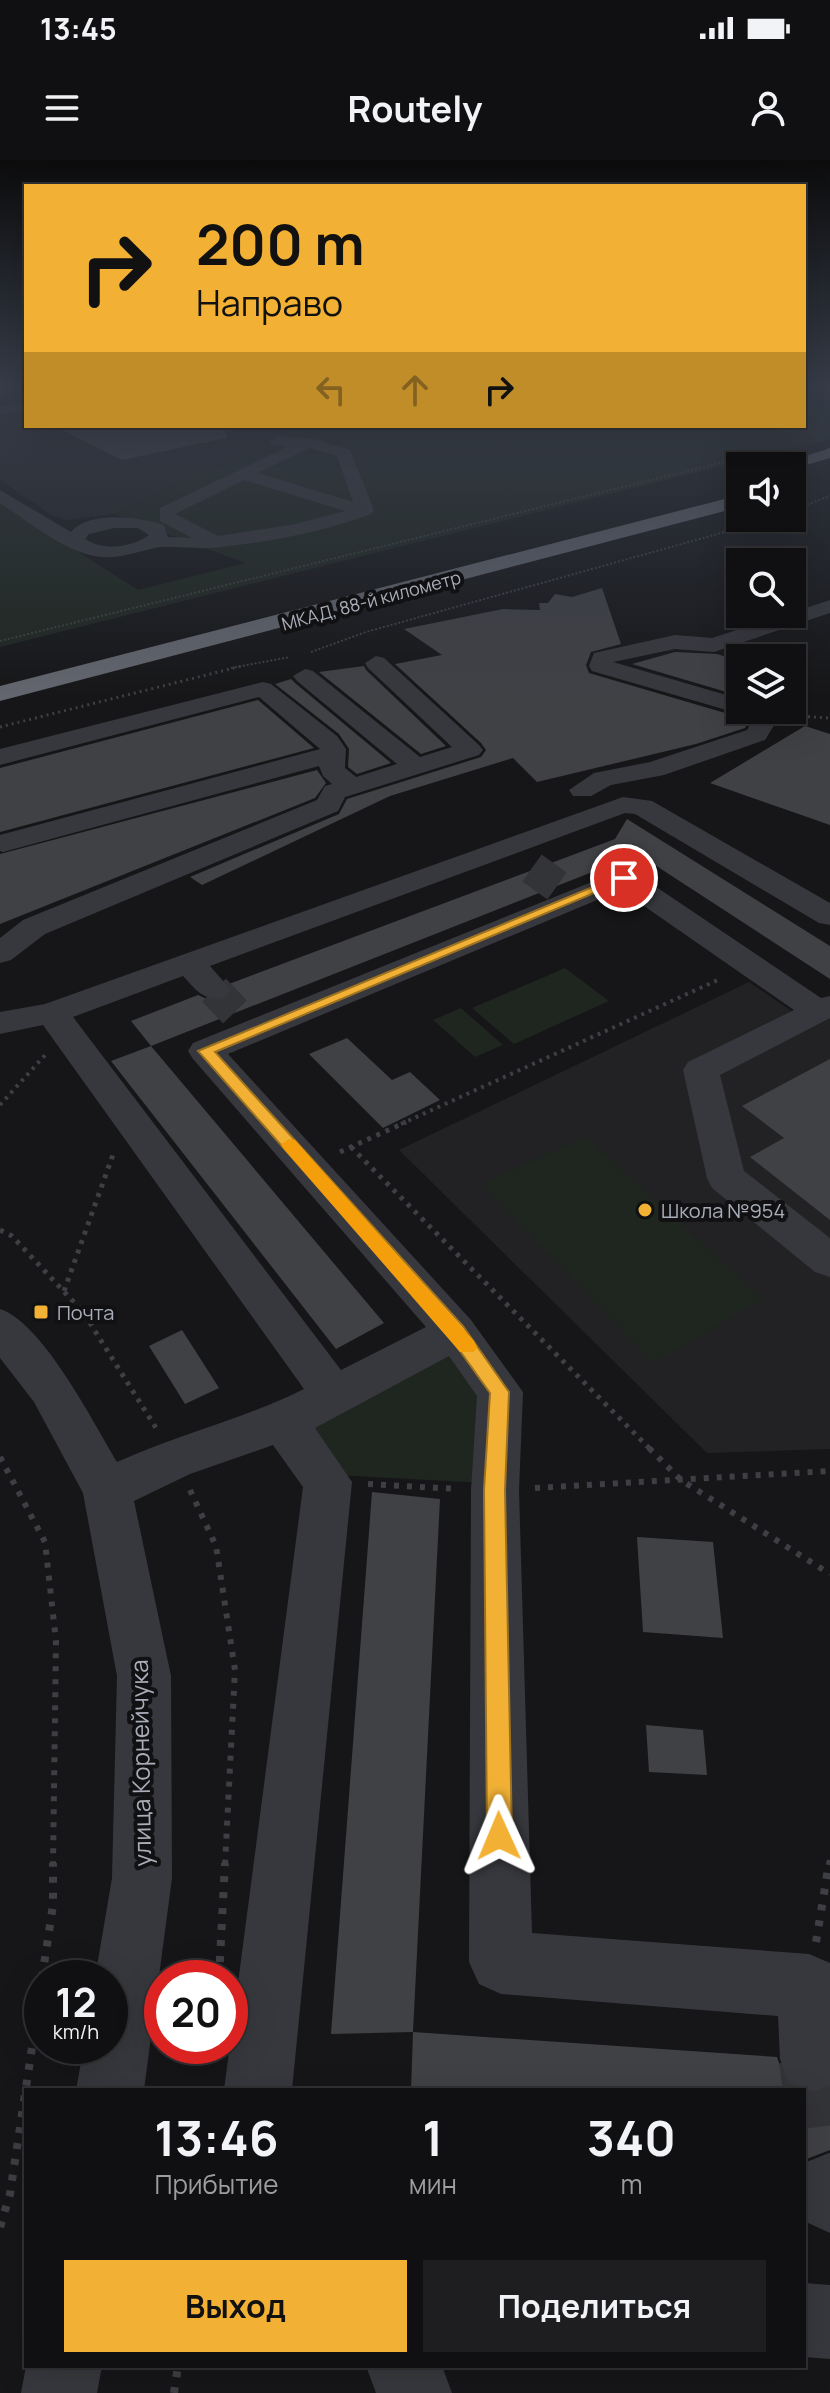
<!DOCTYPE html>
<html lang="ru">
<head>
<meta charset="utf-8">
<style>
  :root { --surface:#101012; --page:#1e1e20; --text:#f1f3f6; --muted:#9c9d9f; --line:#303032; --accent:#f2b134 }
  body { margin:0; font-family:Manrope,sans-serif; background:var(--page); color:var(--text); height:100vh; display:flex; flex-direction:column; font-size:30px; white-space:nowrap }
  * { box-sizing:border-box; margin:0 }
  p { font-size:26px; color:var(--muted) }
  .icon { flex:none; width:44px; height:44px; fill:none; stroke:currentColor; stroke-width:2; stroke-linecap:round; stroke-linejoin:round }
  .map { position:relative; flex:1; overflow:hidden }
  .details { position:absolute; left:24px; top:1928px; width:782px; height:280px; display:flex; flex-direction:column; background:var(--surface); border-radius:0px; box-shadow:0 8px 32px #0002,0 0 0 2px var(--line) }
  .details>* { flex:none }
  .hud { position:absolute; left:24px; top:24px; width:782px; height:244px; border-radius:0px; box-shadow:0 8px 32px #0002,0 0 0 2px var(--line); background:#f2b134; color:#111; overflow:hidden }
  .fabs { position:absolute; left:726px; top:292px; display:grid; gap:16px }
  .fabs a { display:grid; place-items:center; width:80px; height:80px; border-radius:0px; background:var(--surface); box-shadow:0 8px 32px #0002,0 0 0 2px var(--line); font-size:40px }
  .speed { position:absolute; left:24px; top:1800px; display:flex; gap:16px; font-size:40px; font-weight:700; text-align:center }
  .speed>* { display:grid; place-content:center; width:104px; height:104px; border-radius:50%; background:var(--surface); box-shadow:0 8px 32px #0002,0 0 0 2px var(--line); line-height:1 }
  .speed small { font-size:20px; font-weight:400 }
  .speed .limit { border:12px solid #d22; background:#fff; color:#111 }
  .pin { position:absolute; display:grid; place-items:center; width:68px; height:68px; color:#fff; margin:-34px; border:4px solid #fff; border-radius:50%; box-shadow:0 2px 8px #0007 }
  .me { position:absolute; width:88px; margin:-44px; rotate:359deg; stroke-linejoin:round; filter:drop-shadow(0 0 6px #0008) }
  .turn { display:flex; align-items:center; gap:28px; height:168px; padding:0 40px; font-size:36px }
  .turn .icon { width:104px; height:104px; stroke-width:2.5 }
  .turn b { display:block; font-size:56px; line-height:68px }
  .lanes { display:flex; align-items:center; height:76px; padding:0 40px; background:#0003; justify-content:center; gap:40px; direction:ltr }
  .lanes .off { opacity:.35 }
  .eta { display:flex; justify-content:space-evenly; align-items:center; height:136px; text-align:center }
  .eta b { font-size:48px; font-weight:700; line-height:56px }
  .action { display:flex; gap:16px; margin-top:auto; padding:16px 40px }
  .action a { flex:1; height:92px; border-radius:0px; background:var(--accent); color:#111; font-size:32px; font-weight:700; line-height:92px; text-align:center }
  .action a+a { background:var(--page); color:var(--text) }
  .status { display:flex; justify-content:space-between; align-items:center; height:56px; padding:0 40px; background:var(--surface); direction:ltr }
  .status svg { height:22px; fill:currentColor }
  header { display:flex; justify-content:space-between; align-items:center; height:104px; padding:0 40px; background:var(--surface); font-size:36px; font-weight:700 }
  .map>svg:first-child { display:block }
</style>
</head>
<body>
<div class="status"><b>13:45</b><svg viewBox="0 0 49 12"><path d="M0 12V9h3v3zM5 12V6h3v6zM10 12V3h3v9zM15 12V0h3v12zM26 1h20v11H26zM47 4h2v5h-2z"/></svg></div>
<header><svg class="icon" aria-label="menu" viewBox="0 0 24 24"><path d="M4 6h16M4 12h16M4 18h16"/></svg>Routely<svg class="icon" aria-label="person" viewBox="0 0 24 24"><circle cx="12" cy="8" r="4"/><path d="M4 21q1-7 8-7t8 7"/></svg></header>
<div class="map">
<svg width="830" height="2233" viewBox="0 0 830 2233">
  <rect width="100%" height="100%" fill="#161618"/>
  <path fill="#222225" d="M 26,251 L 26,266 L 294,266 L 284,270 L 290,272 L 115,354 L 66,360 L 53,356 L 0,320 L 0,256 Z
    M 749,822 L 812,865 L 830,856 L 830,1289 L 707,1293 L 399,990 Z"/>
  <path fill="#1e261f" d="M 804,226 L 830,226 L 830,279 L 0,487 L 0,342 L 138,430 L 245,403 L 115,354 L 288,273 L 283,270 L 294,266 L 804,266 Z
    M 565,808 L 609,841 L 514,884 L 472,848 Z
    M 461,848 L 503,885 L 475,897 L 433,860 Z
    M 585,976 L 763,1139 L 654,1203 L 482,1025 Z
    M 453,1182 L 491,1236 L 485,1323 L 335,1315 L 297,1264 Z"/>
  <path fill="#404145" d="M 54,266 L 225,266 L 226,278 L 122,300 Z
    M 602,428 L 621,484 L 591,492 L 586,505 L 589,513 L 749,560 L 745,568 L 696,584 L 537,622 L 513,598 L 390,636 L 202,725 L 190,717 L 339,654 L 347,639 L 481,597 L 486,590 L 481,583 L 395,504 L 442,495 L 404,469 L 503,449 L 540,450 L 539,443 L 548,443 L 555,434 L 572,437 Z
    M 675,492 L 717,494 L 740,501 L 740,536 L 632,504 Z
    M 364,506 L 366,510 L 446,586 L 421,594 L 319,512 Z
    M 291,519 L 295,523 L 391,603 L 357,614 L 348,607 L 349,589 L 339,574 L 275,524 Z
    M 258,540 L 314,588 L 0,672 L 0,608 Z
    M 805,566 L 830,574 L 830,665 L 710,623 Z
    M 317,610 L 326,623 L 315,638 L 0,764 L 0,694 Z
    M 627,659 L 830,786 L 830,819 L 638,694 L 151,886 L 131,861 L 198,835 L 211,841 L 226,840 L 234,830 L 229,824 L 615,679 Z
    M 347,878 L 392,920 L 410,912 L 440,940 L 383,968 L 309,894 Z
    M 151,886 L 384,1163 L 336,1189 L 111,901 Z
    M 830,899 L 830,1060 L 750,997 L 784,978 L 742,946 Z
    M 182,1170 L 219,1228 L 185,1244 L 149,1186 Z
    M 372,1332 L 440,1339 L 413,1872 L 331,1874 Z
    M 637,1377 L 713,1382 L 723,1478 L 643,1472 Z
    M 646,1565 L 703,1570 L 707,1615 L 649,1612 Z
    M 413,1872 L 777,1897 L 786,1924 L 799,1930 L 411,1930 Z
    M 830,1928 L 830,1990 L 804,2000 L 804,1932 L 814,1935 Z"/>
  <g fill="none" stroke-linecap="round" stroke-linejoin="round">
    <path stroke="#333438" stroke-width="33" stroke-dasharray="33 16" stroke-linecap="butt" d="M 532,708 L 557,726
      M 214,830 L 235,852"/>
    <path stroke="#333438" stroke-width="68" stroke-dasharray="68 34" stroke-linecap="butt" d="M 813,1899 L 829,2028"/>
    <path stroke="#3d3f44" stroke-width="2" stroke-dasharray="2 2" stroke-linecap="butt" d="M 792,350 L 830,336
      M 0,481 L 768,291
      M 311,492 L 366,472 L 775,358
      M 231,508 L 290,497"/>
    <path stroke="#3d3f44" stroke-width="3" stroke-dasharray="2 4" stroke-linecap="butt" d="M 796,556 L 830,558
      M 0,567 L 242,506"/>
    <path stroke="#3d3f44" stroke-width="4" stroke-dasharray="3 5" stroke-linecap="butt" d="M 0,945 L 46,894
      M 401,964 L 720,819"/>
    <path stroke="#3d3f44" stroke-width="5" stroke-dasharray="4 6" stroke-linecap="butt" d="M 351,987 L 651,1290
      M 340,992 L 406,962
      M 0,1070 L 12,1076 L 83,1152 L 156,1268
      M 64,1131 L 114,992"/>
    <path stroke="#3d3f44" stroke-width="6" stroke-dasharray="5 8" stroke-linecap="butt" d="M 649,1288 L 681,1320 L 830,1414
      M 0,1297 L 45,1382 L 56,1481 L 53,1705
      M 368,1324 L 458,1329
      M 535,1328 L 830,1311
      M 190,1330 L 216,1386 L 235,1510 L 225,1705
      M 829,1705 L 830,1700"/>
    <path stroke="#3d3f44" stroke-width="8" stroke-dasharray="6 10" stroke-linecap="butt" d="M 816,1782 L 829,1703
      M 42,1818 L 53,1745 L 53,1703
      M 219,1818 L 225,1703
      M 0,2067 L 10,2034 L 42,1821
      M 174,2233 L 178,2206"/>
    <path fill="#37383d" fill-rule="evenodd" d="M 26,242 L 26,250 L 0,255 L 0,247 Z
      M 278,276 L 314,279 L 350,290 L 374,350 L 371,354 C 320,373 265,383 210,388 C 194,389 169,385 155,388 C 132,393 114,401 90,395 C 58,387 27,360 0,343 L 0,330 L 71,372 C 89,350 140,357 164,365 L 168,377 L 192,378 L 160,361 L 160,348 L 287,287 L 272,284 L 270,281 ZM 309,288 L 337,296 L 353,342 L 258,313 ZM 244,320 L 345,351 L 291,365 L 218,376 L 175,354 ZM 114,368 L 138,368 L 149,375 C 131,388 104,391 85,379 L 89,374 Z
      M 830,440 L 830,453 L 714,492 L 675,489 L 613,502 L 740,539 L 740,550 L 778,550 L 781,554 L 765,580 L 664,615 L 611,625 L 591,636 L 573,636 L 569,630 L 594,613 L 650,602 L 747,570 L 754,558 L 592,511 L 589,506 L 594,493 L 675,475 L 712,478 Z
      M 376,496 L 384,498 L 479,585 L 483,590 L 479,595 L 345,637 L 338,651 L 45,774 L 11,800 L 0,803 L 0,778 L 23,760 L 317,640 L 325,626 L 332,624 L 323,616 L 319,606 L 3,692 L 0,691 L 0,675 L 320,589 L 259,537 L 0,605 L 0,589 L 263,522 L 271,524 L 337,576 L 346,589 L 345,608 L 356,617 L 397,604 L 297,521 L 293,516 L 305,509 L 313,511 L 420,597 L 452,587 L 368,508 L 365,503 Z
      M 623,637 L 652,641 L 830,743 L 830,765 L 819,763 L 635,654 L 625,653 L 210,806 L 231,830 L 226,837 C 204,842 197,831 183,816 L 73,857 L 341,1210 L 426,1167 L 193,899 L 188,891 L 193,883 L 624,709 L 634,712 L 821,838 L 830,836 L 830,858 L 720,915 L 744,1011 L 830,1078 L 830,1117 L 815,1112 L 712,1028 L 707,1018 L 683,910 L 688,902 L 794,850 L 621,730 L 228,894 L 471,1160 L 523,1232 L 519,1330 L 532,1773 L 809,1794 L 830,1803 L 830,1925 L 813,1932 L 789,1923 L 780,1899 L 778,1856 L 501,1834 L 479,1824 L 469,1802 L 471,1330 L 477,1236 L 449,1196 L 315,1268 L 352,1322 L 292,1930 L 224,1930 L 303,1327 L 273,1285 L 190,1314 L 134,1341 L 171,1516 L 172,1718 L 144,1930 L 76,1930 L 84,1886 L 110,1886 L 110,1818 L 95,1818 L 112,1718 L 117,1516 L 83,1333 L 34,1242 L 0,1198 L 0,1149 C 43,1163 93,1262 117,1302 C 178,1274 244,1259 304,1229 L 43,865 L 0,874 L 0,852 L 45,844 Z
      M 829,1993 L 830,1993 L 830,2073 L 804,2061 L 804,2003 Z
      M 804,2123 L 830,2125 L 830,2199 L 804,2197 Z
      M 26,2206 L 102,2206 L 97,2233 L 21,2233 Z
      M 366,2206 L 442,2206 L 452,2233 L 376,2233 Z"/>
    <path fill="#63666e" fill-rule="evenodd" d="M 830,288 L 830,298 L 792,309 L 792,306 L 776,306 Z
      M 740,335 L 740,347 L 0,541 L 0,526 Z"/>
  </g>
  <linearGradient id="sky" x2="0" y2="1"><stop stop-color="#0c0c0d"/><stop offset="0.42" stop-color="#363c48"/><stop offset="1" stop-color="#363c48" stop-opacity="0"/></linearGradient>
  <rect width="830" height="538" fill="url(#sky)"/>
  <path fill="#f2b134" stroke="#9d7322" stroke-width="2" d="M 619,716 L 630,718 L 215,892 L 463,1166 L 509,1232 L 505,1330 L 512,1676 L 509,1686 L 499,1689 L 490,1686 L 487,1676 L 484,1330 L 490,1233 L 450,1177 L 198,891 Z"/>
  <path fill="#f59e0b" d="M 289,979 L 295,980 L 474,1181 L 477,1187 L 474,1192 L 460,1192 L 283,988 L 281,984 Z"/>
  <g fill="#f2b134" stroke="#111113" stroke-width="3">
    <circle cx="645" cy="1050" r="8"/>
    <rect x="33" y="1144" width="16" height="16" rx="4"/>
  </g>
  <g text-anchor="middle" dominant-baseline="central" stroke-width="8" stroke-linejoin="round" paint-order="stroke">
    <g font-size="18" fill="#a8adb8" stroke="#111113">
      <text transform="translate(371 440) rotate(-15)">МКАД, 88-й километр</text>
    </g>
    <g font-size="20" fill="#a8adb8" stroke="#111113" text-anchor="start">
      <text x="661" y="1050">Школа №954</text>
      <text x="57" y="1152">Почта</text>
    </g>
    <g font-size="24" fill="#a8adb8" stroke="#111113">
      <text transform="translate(140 1603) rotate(-91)">улица Корнейчука</text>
    </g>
  </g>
</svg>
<div class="fabs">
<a><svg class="icon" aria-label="sound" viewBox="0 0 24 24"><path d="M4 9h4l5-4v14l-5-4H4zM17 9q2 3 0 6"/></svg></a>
<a><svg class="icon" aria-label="search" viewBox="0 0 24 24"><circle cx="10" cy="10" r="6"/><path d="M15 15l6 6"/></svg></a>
<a><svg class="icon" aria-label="layers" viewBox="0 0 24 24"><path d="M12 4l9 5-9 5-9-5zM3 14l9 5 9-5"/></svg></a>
</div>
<div class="speed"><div>12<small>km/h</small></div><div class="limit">20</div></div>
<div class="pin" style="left:624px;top:718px;background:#d93025"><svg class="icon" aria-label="arrive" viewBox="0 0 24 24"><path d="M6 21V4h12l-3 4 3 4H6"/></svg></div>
<svg class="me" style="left:499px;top:1676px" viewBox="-20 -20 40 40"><path d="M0-17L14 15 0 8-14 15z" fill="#f2b134" stroke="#fff" stroke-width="4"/></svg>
<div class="hud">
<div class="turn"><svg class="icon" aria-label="right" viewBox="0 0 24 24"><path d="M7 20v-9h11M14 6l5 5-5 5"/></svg><div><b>200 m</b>Направо</div></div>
<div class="lanes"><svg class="icon off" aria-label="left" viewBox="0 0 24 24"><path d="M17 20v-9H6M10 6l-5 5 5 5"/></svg><svg class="icon off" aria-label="ahead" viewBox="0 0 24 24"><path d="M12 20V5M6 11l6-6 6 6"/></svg><svg class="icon" aria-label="right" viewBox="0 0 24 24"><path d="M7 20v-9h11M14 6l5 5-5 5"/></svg></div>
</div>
<section class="details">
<div class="eta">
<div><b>13:46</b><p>Прибытие</p></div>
<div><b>1</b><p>мин</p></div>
<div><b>340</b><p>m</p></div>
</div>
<div class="action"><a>Выход</a><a>Поделиться</a></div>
</section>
</div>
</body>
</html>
